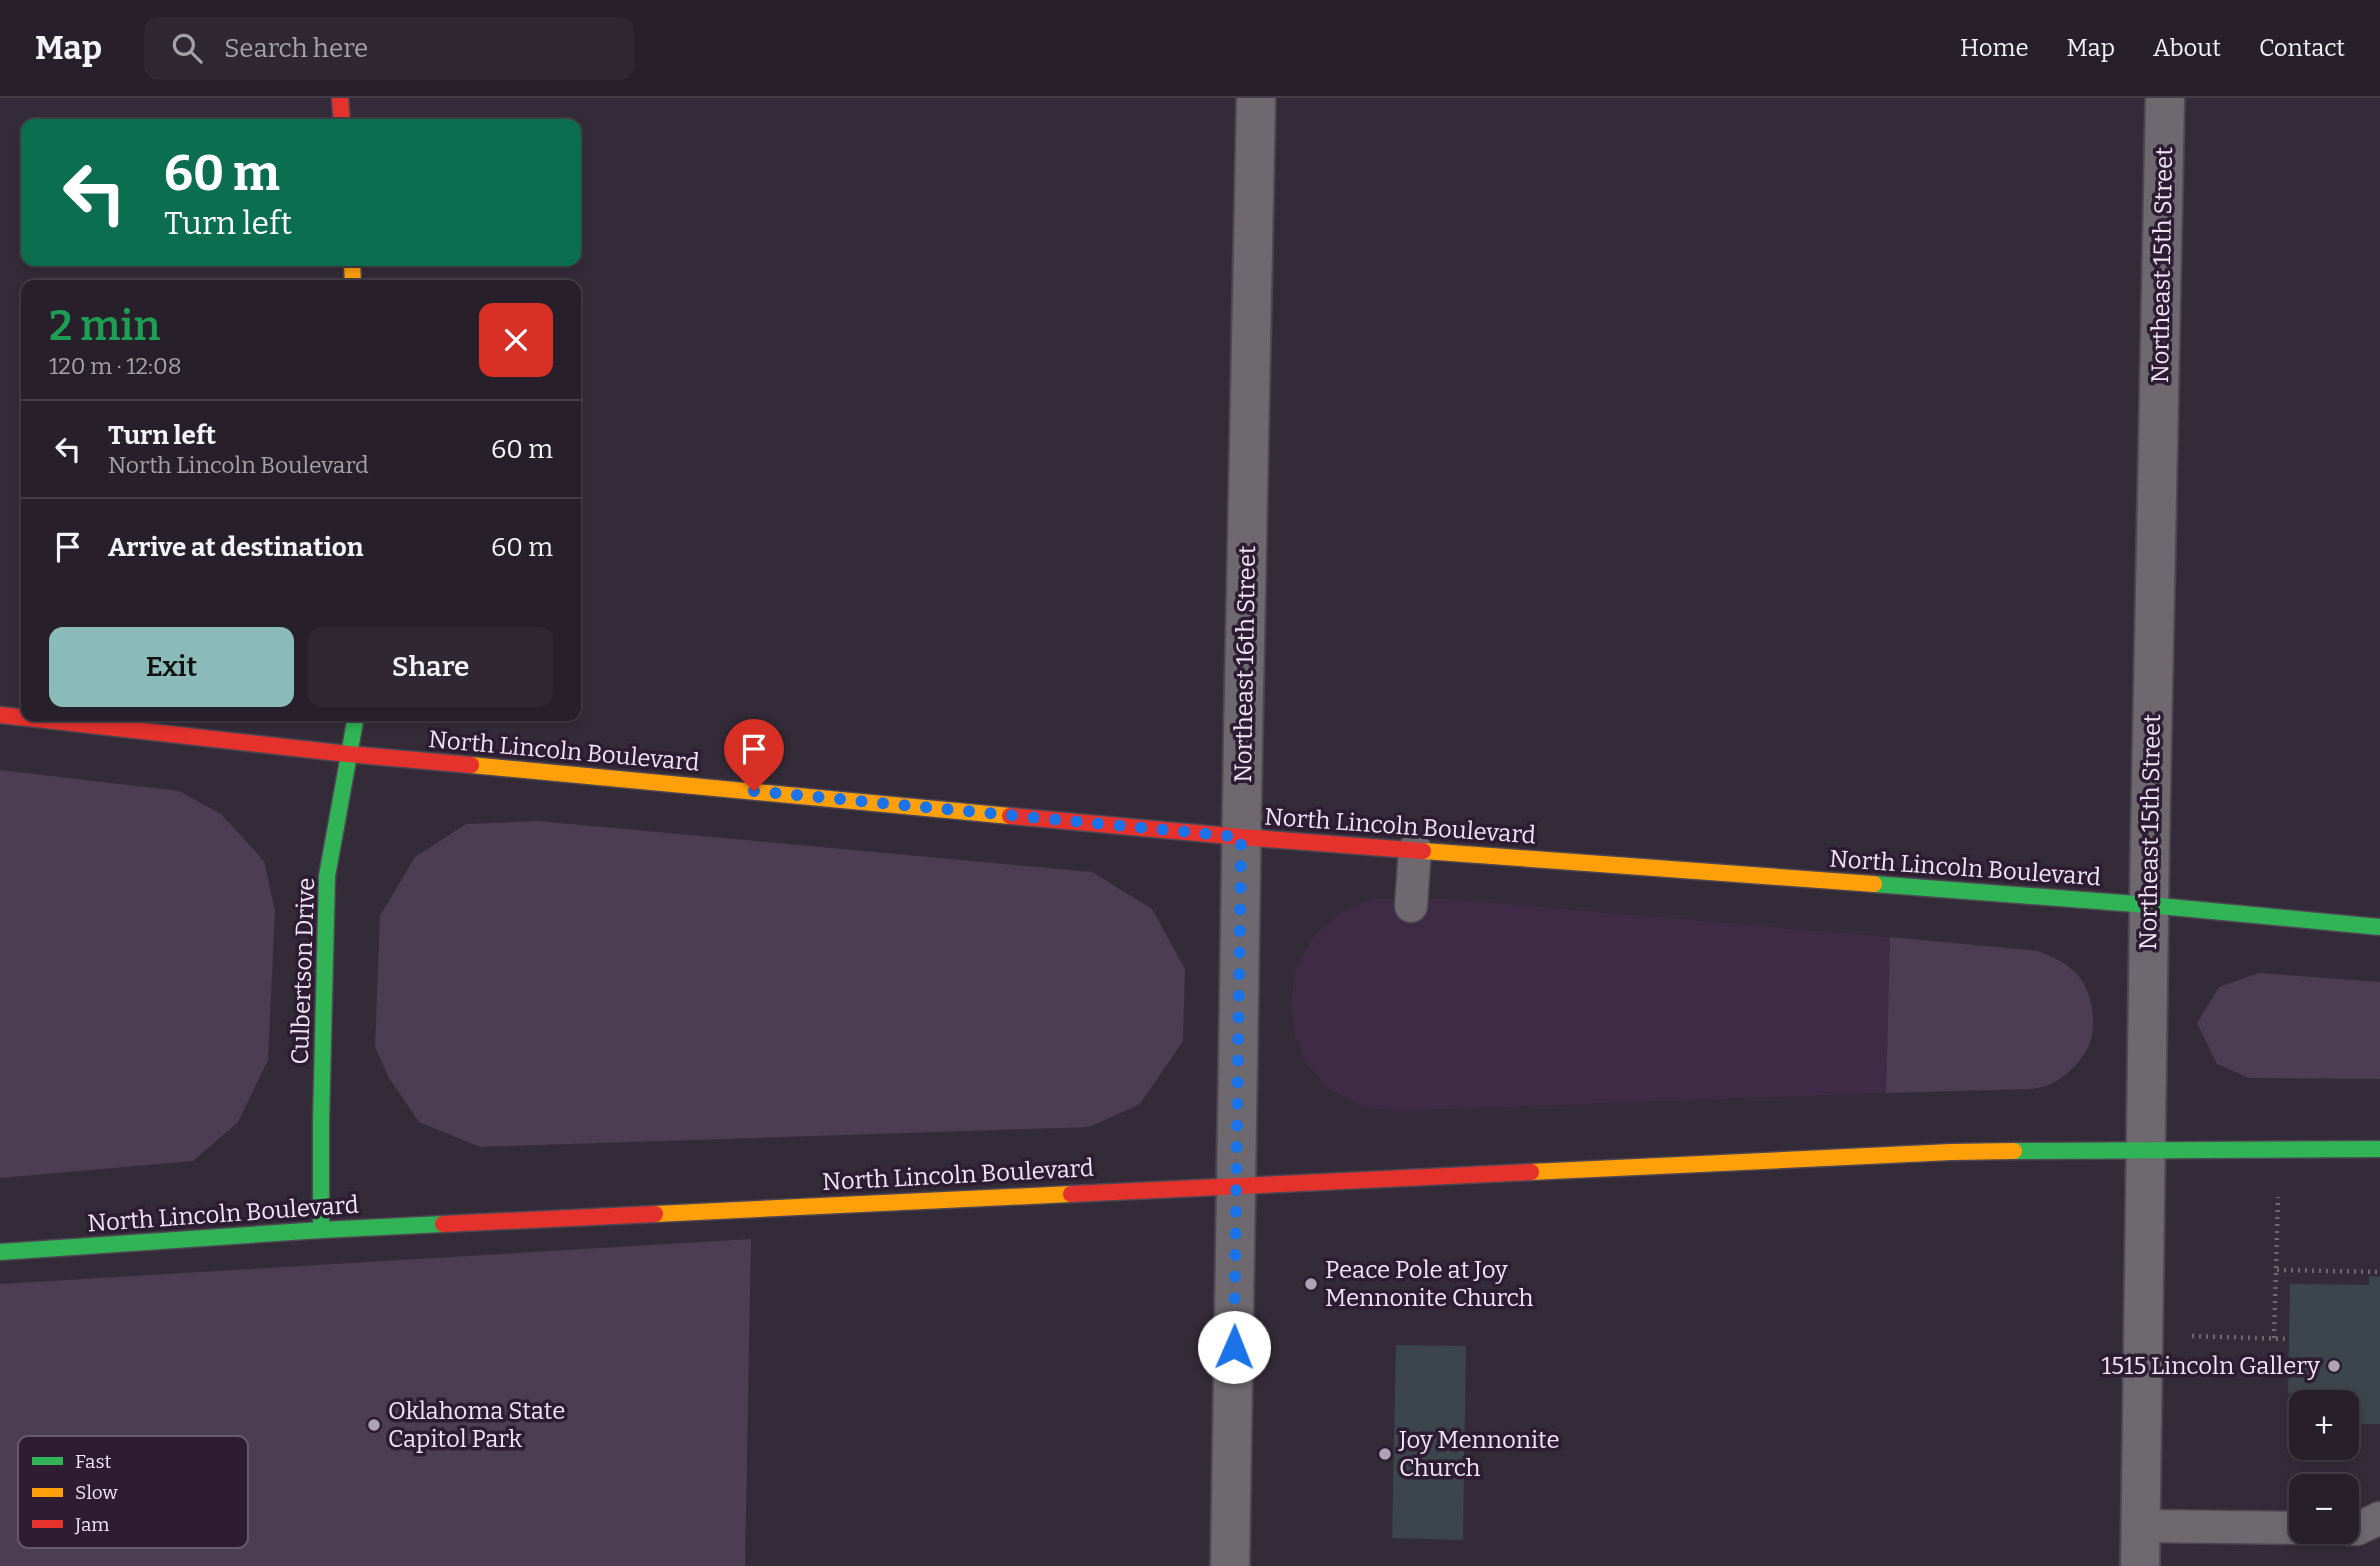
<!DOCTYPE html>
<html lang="en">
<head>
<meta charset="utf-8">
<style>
  :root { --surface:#27202a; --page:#2f2832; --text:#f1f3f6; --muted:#a4a3a8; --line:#433e47; --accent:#8bbbb9 }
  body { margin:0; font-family:Bitter,serif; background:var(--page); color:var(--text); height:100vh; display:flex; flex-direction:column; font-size:26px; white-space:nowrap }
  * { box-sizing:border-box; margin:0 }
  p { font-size:23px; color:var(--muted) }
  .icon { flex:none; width:38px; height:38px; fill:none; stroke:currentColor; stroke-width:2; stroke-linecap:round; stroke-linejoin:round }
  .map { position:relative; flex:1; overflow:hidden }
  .sheet { position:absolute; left:21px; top:182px; width:560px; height:441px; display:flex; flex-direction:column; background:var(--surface); border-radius:14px; box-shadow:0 4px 10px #0003,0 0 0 2px var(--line) }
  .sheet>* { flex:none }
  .guide { position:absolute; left:21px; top:21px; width:560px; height:147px; border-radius:14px; box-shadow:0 4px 10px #0003,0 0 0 2px var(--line); background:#0b6e4f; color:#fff; overflow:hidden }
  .tools { position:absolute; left:2289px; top:1292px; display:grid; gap:14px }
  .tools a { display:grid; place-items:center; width:70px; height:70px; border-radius:14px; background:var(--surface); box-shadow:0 4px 10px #0003,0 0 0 2px var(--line); font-size:35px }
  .pin { position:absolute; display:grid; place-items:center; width:60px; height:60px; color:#fff; margin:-72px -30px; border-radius:50% 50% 50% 0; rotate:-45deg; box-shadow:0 0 7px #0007 }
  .pin .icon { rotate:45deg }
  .me { position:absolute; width:77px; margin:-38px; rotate:1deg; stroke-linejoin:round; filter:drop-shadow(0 0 5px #0008) }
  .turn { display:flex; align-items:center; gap:24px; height:147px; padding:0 28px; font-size:32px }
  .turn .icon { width:91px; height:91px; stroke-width:2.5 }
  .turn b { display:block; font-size:49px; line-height:60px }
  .round { display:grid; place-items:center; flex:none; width:74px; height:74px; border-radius:14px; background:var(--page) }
  .head { display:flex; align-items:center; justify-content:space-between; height:119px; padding:0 28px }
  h1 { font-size:42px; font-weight:600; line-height:52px; color:#1e9e55 }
  .cta { display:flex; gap:14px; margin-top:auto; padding:14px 28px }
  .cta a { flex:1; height:80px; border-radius:14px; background:var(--accent); color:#111; font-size:28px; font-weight:600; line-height:80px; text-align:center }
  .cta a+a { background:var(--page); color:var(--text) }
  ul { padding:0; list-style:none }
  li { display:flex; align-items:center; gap:21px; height:98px; padding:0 28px; border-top:2px solid var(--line) }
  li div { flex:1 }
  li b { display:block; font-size:26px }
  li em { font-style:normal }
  header { display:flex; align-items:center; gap:42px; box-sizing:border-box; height:98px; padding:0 35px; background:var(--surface); border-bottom:2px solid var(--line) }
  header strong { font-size:33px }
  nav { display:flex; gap:38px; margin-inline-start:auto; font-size:24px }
  .search { width:490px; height:63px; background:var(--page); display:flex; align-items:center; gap:18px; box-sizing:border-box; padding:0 24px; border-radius:14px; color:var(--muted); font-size:26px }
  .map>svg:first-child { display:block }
</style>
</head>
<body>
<header>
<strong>Map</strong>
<div class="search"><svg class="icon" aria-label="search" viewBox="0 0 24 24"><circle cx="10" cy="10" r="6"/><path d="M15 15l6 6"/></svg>Search here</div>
<nav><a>Home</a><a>Map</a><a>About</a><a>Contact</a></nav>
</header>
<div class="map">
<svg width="2380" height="1468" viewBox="0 0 2380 1468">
  <rect width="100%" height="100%" fill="#342b38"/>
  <path fill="#3f2b46" d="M 1374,801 L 1447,801 L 1890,839 L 1886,995 L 1393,1013 L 1361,1008 L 1328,990 L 1305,964 L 1294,934 L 1291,902 L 1296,871 L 1313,839 L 1341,814 Z"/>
  <path fill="#4c3d52" d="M 0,672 L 179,693 L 221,716 L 264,763 L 275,813 L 268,962 L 238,1024 L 193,1063 L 0,1080 Z
    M 538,723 L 1092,774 L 1152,811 L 1185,871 L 1183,943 L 1140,1006 L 1089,1029 L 480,1049 L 419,1024 L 389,980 L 375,949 L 380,818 L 415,759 L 466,726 Z
    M 1890,839 L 2038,853 C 2053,859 2065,864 2076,875 C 2092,892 2098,925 2089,947 C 2083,962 2066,979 2051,986 C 2045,989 2037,990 2030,991 L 1886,995 Z
    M 2259,875 L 2380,884 L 2380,981 L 2249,980 L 2217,966 L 2197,925 L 2219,889 Z
    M 751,1141 L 745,1468 L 0,1468 L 0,1186 Z"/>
  <path fill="#3d454c" d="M 2369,1178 L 2380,1179 L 2380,1326 L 2355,1326 L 2356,1297 L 2288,1295 L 2290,1186 L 2369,1187 Z
    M 1396,1247 L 1466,1248 L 1463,1442 L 1392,1440 Z"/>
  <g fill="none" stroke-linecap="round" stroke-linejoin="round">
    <g stroke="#4e4652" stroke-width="35">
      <path id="lane" d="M 1411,808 L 1415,751
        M 2140,1428 L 2301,1430
        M 2347,1431 L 2357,1431 L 2380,1420"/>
    </g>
    <g stroke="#4e4652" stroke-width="42">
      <path id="street" d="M 1230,1468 L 1243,642 L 1256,0
        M 2140,1468 L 2150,742 L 2165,0"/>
    </g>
    <g stroke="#4e4652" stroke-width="19">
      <path id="fast" d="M 1874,786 L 2149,807 L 2380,829
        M 2014,1053 L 2380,1051
        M 321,1132 L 321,1024 L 327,778 L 356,618
        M 0,1154 L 321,1132 L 443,1126"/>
    </g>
    <g stroke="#4e4652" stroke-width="19">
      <path id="slow" d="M 352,163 L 353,187
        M 471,667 L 1010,718
        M 1423,753 L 1874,786
        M 1531,1074 L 1951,1054 L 2014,1053
        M 655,1116 L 1071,1096"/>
    </g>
    <g stroke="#4e4652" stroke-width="19">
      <path id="jam" d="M 340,0 L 342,26
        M 0,617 L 348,656 L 471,667
        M 1010,718 L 1241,739 L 1423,753
        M 1071,1096 L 1531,1074
        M 443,1126 L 655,1116"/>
    </g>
    <path stroke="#6f6870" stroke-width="4.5" stroke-dasharray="2 5" stroke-linecap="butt" d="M 2277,1172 L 2380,1174
      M 2192,1238 L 2289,1241
      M 2274,1240 L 2278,1099"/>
    <use href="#lane" stroke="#6e696f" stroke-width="32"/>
    <use href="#street" stroke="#6e696f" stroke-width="38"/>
    <use href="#fast" stroke="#30b455" stroke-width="16"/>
    <use href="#slow" stroke="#ff9f0a" stroke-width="16"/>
    <use href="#jam" stroke="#e5322d" stroke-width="16"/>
  </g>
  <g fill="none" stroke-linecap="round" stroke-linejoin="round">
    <path stroke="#1a73e8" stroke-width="12" stroke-dasharray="0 21.6" d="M 754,693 L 1241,739 L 1234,1249"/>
  </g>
  <g fill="#afa4b3" stroke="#2d1c32" stroke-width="2.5">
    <circle cx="1311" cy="1186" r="7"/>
    <circle cx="2334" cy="1268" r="7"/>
    <circle cx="374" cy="1327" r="7"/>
    <circle cx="1385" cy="1356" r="7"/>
  </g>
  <g text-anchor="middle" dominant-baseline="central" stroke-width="7" stroke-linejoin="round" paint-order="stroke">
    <g font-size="24" fill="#f1e5f5" stroke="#2d1c32">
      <text transform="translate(2162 167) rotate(-89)">Northeast 15th Street</text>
      <text transform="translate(1245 566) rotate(-89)">Northeast 16th Street</text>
      <text transform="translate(564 653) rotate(5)">North Lincoln Boulevard</text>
      <text transform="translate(1400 728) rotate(4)">North Lincoln Boulevard</text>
      <text transform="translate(2150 734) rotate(-89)">Northeast 15th Street</text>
      <text transform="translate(1965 770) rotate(4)">North Lincoln Boulevard</text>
      <text transform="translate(303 873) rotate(-88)">Culbertson Drive</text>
      <text transform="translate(958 1077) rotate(-3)">North Lincoln Boulevard</text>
      <text transform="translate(223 1116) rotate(-4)">North Lincoln Boulevard</text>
    </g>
    <g font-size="24" fill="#f1e5f5" stroke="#2d1c32" text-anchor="start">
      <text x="1325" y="1172">Peace Pole at Joy<tspan x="1325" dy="28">Mennonite Church</tspan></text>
      <text x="2320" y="1268" text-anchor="end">1515 Lincoln Gallery</text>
      <text x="388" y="1313">Oklahoma State<tspan x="388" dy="28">Capitol Park</tspan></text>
      <text x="1399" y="1342">Joy Mennonite<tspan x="1399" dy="28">Church</tspan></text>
    </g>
  </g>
  <rect x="18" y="1338" width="230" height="112" rx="10" fill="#2d1c32" stroke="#68586c" stroke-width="2"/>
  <rect x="32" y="1359" width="31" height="8" fill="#30b455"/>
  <rect x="32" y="1390" width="31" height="9" fill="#ff9f0a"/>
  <rect x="32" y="1422" width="31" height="8" fill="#e5322d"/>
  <g font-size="19" fill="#f1e5f5">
    <text x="75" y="1370">Fast</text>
    <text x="75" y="1401">Slow</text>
    <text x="75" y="1433">Jam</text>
  </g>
</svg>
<div class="tools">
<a>+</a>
<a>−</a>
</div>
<div class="pin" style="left:754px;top:693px;background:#d93025"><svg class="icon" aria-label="arrive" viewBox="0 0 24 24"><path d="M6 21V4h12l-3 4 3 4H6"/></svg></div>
<svg class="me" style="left:1234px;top:1249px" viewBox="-20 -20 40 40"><circle r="19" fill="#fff"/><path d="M0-13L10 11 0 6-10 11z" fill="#1a73e8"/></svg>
<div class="guide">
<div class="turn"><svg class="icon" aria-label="left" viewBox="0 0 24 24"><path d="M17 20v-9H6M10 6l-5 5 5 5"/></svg><div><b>60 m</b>Turn left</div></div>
</div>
<section class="sheet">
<div class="head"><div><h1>2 min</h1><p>120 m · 12:08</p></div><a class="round" style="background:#d93025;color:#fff"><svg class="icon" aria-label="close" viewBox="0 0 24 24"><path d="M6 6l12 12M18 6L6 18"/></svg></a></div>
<ul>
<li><svg class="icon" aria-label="left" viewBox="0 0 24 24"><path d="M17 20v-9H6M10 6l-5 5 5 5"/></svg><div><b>Turn left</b><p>North Lincoln Boulevard</p></div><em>60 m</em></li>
<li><svg class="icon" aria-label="arrive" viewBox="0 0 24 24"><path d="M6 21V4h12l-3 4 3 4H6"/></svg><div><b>Arrive at destination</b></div><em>60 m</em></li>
</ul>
<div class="cta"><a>Exit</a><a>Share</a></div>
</section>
</div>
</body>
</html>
